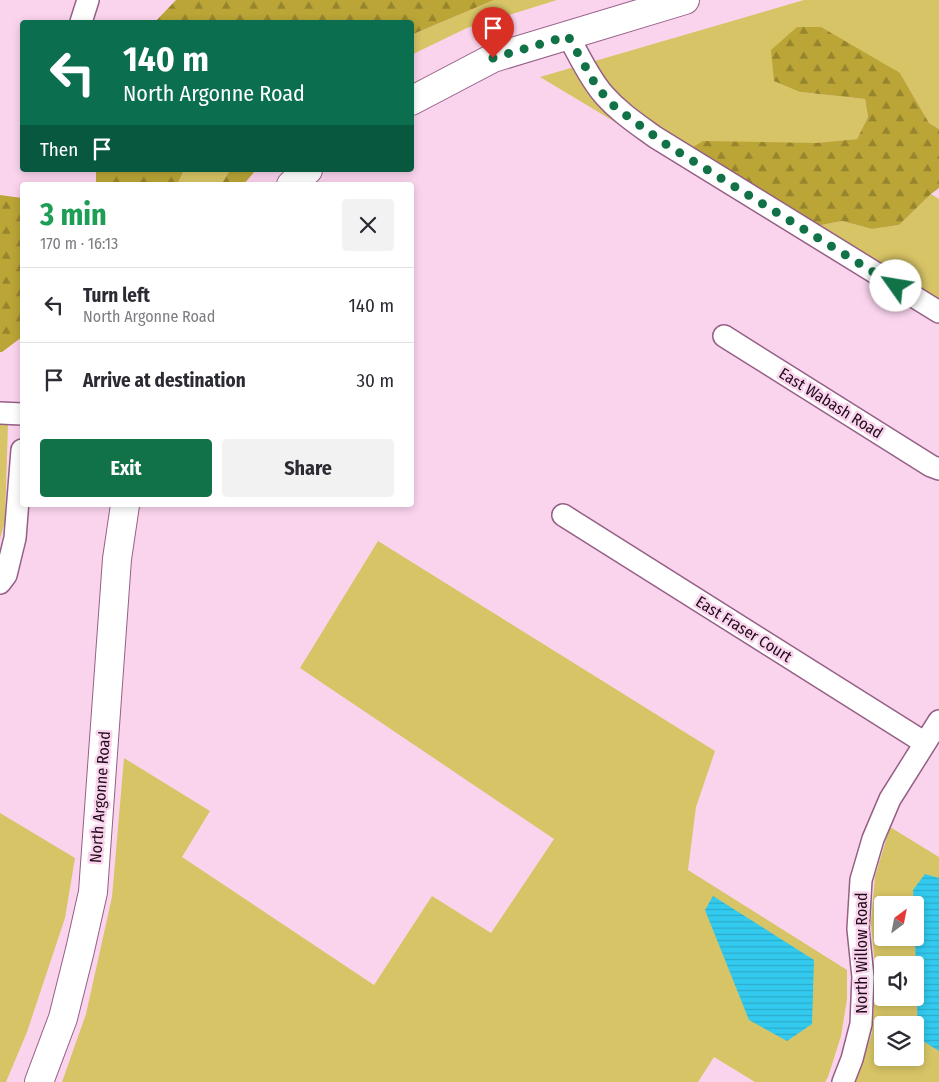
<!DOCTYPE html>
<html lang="en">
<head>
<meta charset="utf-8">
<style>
  :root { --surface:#fff; --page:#f2f2f3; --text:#2b2b33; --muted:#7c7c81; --line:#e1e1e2; --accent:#117248 }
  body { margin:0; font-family:"Fira Sans Condensed",sans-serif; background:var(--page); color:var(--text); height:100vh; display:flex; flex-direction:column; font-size:19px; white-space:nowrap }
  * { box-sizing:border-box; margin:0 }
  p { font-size:16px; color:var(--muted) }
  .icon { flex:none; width:28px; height:28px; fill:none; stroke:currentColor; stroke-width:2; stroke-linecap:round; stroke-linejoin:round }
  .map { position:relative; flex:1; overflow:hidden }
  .panel { position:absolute; left:20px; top:182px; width:394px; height:325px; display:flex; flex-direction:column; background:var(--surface); border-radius:5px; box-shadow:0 2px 8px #0003 }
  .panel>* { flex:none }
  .hud { position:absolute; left:20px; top:20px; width:394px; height:152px; border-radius:5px; box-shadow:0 2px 8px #0003; background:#0b6e4f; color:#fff; overflow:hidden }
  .needle { width:32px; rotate:32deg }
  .buttons { position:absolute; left:874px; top:896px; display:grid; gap:10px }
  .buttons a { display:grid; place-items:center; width:50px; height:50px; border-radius:5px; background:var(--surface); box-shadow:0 2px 8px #0003; font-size:25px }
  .pin { position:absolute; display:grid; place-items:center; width:42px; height:42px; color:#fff; margin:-51px -21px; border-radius:50% 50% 50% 0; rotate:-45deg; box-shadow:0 0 5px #0007 }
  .pin .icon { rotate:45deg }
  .me { position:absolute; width:55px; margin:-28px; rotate:302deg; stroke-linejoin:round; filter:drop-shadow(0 0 4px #0008) }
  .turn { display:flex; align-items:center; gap:18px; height:105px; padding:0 20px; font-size:22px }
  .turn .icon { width:65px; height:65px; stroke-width:2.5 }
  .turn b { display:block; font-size:35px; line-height:42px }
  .then { display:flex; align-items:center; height:48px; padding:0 20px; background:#0003; gap:10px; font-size:19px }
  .round { display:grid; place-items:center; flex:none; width:52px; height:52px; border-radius:5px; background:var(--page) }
  .overview { display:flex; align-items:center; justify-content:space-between; height:85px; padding:0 20px }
  h1 { font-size:30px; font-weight:700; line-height:38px; color:#1e9e55 }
  .cta { display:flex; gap:10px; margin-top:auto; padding:10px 20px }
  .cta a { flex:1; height:58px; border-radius:5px; background:var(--accent); color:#fff; font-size:20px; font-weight:700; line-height:58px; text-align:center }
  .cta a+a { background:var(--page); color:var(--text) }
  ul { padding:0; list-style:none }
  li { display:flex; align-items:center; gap:15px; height:75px; padding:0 20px; border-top:1px solid var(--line) }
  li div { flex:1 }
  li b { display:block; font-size:19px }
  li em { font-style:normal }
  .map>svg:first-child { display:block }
</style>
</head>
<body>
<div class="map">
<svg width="939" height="1082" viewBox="0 0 939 1082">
  <defs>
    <pattern id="forest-firs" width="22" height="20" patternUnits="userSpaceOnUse" patternTransform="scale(1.25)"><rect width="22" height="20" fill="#baa536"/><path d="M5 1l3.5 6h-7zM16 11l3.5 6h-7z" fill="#97852d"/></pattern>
    <pattern id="water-rules" width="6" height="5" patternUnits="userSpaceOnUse" patternTransform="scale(1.25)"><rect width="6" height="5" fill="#32caee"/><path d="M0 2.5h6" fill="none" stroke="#2caccc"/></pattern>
  </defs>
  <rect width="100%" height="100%" fill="#fad4ed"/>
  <path fill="#d7c466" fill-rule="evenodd" d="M 494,0 L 557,0 L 467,28 L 411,55 L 411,35 Z
    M 804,0 L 939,0 L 939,129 L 929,123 L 900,73 L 800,92 L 865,99 L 868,117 L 857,139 L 675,158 L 540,77 Z
    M 184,170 L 230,170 L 221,185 L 177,185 Z
    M 931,194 L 939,199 L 939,323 L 791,231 L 842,221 L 872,229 L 899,225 Z
    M 0,416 L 5,418 L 8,424 L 5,521 L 0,539 Z
    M 378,541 L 715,751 L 696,807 L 688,870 L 847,970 L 847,999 L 841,1036 L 828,1077 L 825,1082 L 755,1082 L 714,1057 L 698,1082 L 62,1082 L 86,1014 L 112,897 L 124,758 L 210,811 L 182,857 L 374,985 L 432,896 L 491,933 L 554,839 L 300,668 Z
    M 0,813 L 75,858 L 65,918 L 27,1032 L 6,1082 L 0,1082 Z
    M 890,827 L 939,857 L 939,1082 L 855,1082 L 872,1033 L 876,978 L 871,923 L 875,876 ZM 882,905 L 915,905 L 915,938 L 882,938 ZM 882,965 L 915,965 L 915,998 L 882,998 ZM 882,1025 L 915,1025 L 915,1058 L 882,1058 Z"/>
  <path fill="url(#forest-firs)" d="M 176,0 L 494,0 L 411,35 L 411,22 L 155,22 Z
    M 797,27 L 821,27 L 900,73 L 929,123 L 939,129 L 939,188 L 931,194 L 899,225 L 872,229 L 842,221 L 791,231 L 675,158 L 703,141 L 816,143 L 857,139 L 868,117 L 865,99 L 800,92 L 774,81 L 771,50 Z
    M 96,170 L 184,170 L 177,185 L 96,185 Z
    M 230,170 L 256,170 L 243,185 L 221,185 Z
    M 0,195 L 22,198 L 22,337 L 2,352 L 0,352 Z"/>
  <path fill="url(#water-rules)" d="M 925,874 L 939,878 L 939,1051 L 918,1038 L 915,938 L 915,905 L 914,905 L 913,890 Z
    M 713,896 L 814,960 L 812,1024 L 787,1041 L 749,1020 L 705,910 Z"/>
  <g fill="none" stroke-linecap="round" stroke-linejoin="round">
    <g stroke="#965f86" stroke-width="24">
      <path id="minor" d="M 81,22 L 88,0
        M 568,36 C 579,55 589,78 604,95 C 619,112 637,124 655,137 L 939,312
        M 724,336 L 931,466 L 939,469
        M 0,413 L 22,414
        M 563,515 L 925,743
        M 0,583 L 6,575 L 15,538 L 22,450
        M 843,1082 L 852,1059 L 861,1024 L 863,977 L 858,929 L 861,880 L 873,839 L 890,799 L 939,721"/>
    </g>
    <g stroke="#965f86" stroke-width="30">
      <path id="major" d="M 411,101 L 493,58 L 685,0
        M 291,185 L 300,176 L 308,170
        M 39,1082 L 63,1018 L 80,950 L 93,892 L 117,559 L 125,505"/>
    </g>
    <use href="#minor" stroke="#fff" stroke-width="21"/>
    <use href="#major" stroke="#fff" stroke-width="28"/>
  </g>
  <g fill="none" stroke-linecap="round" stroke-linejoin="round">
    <path stroke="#117248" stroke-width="9" stroke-dasharray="0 16.2" d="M 493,58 L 568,36 L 594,82 L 603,94 L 614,106 L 631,119 L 667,145 L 896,286"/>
  </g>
  <g text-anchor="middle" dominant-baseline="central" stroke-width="5" stroke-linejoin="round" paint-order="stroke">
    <g font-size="16" fill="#200b1a" stroke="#fad4ed">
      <text transform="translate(831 403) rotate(32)">East Wabash Road</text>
      <text transform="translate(744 629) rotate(32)">East Fraser Court</text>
      <text transform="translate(100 797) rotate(-86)">North Argonne Road</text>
      <text transform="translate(861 953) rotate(-90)">North Willow Road</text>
    </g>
  </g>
</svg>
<div class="buttons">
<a><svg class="needle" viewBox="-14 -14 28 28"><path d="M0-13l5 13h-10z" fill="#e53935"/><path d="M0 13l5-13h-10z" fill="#7c7c81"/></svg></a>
<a><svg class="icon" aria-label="sound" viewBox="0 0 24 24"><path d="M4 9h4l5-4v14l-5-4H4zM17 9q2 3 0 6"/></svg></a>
<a><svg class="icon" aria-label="layers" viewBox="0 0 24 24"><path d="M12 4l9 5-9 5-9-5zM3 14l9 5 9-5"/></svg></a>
</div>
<div class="pin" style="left:493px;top:58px;background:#d93025"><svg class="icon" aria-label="arrive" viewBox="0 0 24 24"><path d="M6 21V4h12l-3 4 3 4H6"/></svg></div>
<svg class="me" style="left:896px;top:286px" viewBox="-20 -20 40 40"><circle r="19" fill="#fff"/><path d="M0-13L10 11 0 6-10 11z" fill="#117248"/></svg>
<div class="hud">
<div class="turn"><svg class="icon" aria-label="left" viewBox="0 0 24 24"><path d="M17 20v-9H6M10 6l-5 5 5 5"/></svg><div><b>140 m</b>North Argonne Road</div></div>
<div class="then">Then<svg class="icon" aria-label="arrive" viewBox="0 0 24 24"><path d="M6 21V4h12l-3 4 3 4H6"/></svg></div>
</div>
<section class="panel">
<div class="overview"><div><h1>3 min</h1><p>170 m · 16:13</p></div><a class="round"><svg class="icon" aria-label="close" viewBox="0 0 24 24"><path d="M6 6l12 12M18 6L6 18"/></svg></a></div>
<ul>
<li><svg class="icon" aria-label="left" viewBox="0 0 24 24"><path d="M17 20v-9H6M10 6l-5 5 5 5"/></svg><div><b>Turn left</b><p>North Argonne Road</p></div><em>140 m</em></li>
<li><svg class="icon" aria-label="arrive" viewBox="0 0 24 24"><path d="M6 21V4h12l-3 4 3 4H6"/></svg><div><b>Arrive at destination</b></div><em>30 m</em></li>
</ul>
<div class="cta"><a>Exit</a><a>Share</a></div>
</section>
</div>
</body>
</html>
